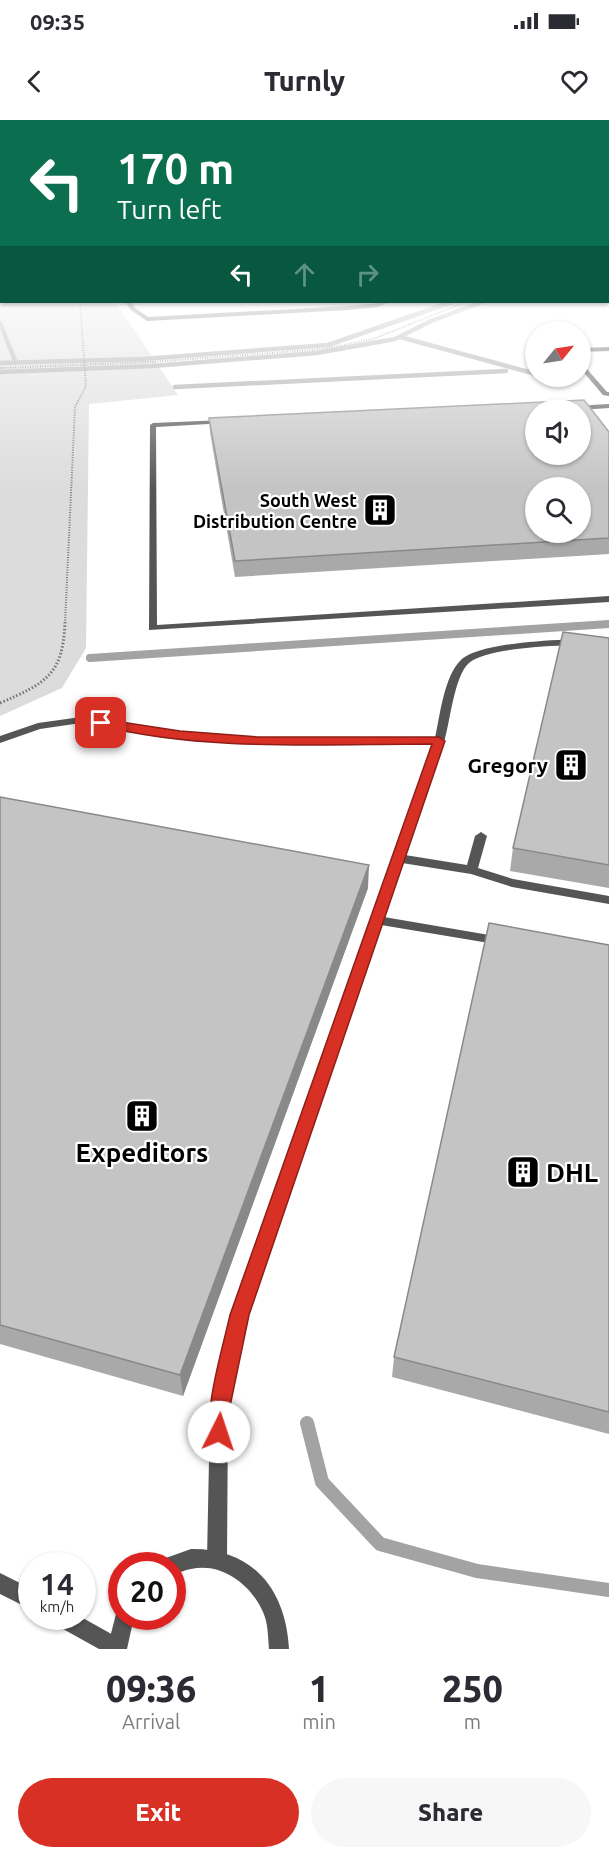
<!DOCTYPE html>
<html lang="en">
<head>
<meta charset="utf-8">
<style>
  :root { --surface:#fff; --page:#f7f7f7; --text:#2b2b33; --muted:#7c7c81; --accent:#d93025 }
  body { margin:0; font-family:Ubuntu,sans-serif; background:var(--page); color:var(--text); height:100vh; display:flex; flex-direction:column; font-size:22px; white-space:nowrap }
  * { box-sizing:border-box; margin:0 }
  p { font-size:20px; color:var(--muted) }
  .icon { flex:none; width:33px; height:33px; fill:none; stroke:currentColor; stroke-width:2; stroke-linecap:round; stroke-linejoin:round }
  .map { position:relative; height:1529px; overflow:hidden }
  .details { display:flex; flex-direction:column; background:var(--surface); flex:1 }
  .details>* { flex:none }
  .top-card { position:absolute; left:0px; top:0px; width:609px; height:183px; box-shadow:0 2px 4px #0004; background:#0b6e4f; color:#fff; overflow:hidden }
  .needle { width:39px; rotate:60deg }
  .fabs { position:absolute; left:525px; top:201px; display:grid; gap:12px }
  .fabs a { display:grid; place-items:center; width:66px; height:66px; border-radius:50%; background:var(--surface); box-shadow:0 2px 4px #0004; font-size:30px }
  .speed { position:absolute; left:18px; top:1432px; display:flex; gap:12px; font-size:30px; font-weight:700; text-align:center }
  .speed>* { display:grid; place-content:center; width:78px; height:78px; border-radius:50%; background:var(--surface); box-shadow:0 2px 4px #0004; line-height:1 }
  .speed small { font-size:15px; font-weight:400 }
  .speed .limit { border:9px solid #d22; background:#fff; color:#111 }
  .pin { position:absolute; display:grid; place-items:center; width:51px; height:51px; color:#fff; margin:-26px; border-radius:12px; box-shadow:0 3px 9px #0006 }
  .me { position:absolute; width:66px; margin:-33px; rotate:4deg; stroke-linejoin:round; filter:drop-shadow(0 0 4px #0008) }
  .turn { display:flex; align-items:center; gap:21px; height:126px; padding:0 18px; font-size:27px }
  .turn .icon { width:78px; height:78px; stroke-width:2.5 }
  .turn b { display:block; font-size:42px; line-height:51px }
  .lanes { display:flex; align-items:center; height:57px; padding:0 18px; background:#0003; justify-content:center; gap:30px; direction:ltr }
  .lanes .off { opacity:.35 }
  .eta { display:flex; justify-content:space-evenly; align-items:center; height:102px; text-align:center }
  .eta b { font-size:36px; font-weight:800; line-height:42px }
  .primary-button { display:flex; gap:12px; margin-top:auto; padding:12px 18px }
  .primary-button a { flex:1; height:69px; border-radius:36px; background:var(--accent); color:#fff; font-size:24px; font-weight:800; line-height:69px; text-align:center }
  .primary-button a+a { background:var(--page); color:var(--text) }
  .status { display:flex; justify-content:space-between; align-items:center; height:42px; padding:0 30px; background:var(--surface); direction:ltr }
  .status svg { height:16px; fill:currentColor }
  header { display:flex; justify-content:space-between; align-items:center; height:78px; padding:0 18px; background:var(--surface); font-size:27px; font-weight:800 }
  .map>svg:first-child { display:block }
</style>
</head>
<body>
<div class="status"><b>09:35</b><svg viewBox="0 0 49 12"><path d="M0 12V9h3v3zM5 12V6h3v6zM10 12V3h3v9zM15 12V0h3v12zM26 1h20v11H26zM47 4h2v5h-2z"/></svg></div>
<header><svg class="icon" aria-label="back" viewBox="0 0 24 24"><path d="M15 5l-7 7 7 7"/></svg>Turnly<svg class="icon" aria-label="heart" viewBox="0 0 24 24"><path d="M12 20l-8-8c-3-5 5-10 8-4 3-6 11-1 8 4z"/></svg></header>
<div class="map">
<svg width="609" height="1529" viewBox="0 0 609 1529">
  <rect width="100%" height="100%" fill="#fff"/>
  <path fill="#dcdcdc" d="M 0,156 L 2,182 L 115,182 L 178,275 L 89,284 L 86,528 L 62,568 L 0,596 Z"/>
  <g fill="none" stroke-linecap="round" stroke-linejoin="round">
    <path stroke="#a3a3a3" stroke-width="4.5" d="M 0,203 L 16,243
      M 400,217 L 536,254
      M 0,243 L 143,239 L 328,225 L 452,182
      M 0,252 L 152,246 L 317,233 L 395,219 L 431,201 L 482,182
      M 175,267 L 506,251"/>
    <path stroke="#a3a3a3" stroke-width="8" d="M 90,538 L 609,504"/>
    <path stroke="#a3a3a3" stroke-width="14" d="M 307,1303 L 322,1362 L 380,1424 L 477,1451 L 609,1470"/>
    <path stroke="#777" stroke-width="2" stroke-dasharray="1 1.5" stroke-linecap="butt" d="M 0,248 L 151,242 L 324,229 L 373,219 L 466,182
      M 65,503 L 75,287 L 86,266 L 80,182"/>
    <path stroke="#777" stroke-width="3" stroke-dasharray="1.5 2" stroke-linecap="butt" d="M 0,583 C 46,563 63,555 65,502"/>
    <path fill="#555" fill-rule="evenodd" d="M 125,182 L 131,182 L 135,188 L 148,197 L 348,186 L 389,182 L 378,187 L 348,190 L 147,201 L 131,190 Z
      M 609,227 L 609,231 L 580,232 L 580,228 Z
      M 580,241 L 607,272 L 609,272 L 609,276 L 603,275 L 580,248 Z
      M 609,284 L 609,288 L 580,290 L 571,288 L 574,286 Z
      M 224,300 L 226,301 L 226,303 L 156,307 L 157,505 L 609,476 L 609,482 L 149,510 L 150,305 L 153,303 Z
      M 609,518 L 609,524 C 580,525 489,525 469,543 C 454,556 450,603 444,622 C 432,660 418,698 405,735 L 467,745 L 475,716 L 481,712 L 487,716 L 478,748 L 513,759 L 609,776 L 609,784 L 512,767 L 471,754 L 402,743 L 384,797 L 501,817 L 505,818 L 507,821 L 505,824 L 501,825 L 381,805 L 247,1195 L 228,1291 L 227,1439 L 224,1446 L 217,1449 L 210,1446 L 207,1439 L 210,1291 L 231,1195 L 370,802 L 369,800 L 372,797 L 433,624 L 258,624 L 180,618 L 81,603 L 40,609 L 0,623 L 0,616 L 38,603 L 81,597 L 180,612 L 258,618 L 435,618 C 440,596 444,556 461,540 C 481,520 579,519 609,518 Z
      M 0,1453 L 32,1469 L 32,1490 L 0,1474 Z
      M 51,1497 L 81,1497 L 124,1521 L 127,1529 L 99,1529 L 54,1504 Z"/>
    <path fill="#555" fill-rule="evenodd" d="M 191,1429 C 253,1428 286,1470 289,1529 L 269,1529 C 268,1516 268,1503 263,1492 C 251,1464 221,1442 191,1449 C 185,1450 178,1453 172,1455 L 172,1446 L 160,1446 L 163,1439 Z
      M 122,1488 L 122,1497 L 134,1497 L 127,1529 L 107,1529 L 117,1490 Z"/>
  </g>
  <path fill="#a9a9a9" d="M 209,298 L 609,312 L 609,434 L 235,457 L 210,313 Z
    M 609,518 L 609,768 L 510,751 L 513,728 Z
    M 0,677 L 368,768 L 183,1276 L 0,1224 Z
    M 609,825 L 609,1314 L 392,1257 L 394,1237 Z"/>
  <path fill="#898989" d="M 369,745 L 368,768 L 183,1276 L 180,1255 Z"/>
  <path fill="#c4c4c4" stroke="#898989" stroke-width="1.5" fill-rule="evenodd" d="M 584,280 L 609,312 L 609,418 L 235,441 L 209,298 ZM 536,290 L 580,290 L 580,334 L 536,334 ZM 536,368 L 580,368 L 580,412 L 536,412 Z
    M 563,512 L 609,518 L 609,745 L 513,728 Z
    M 0,677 L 369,745 L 180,1255 L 0,1205 Z
    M 489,803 L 609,825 L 609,1292 L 394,1237 Z"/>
  <linearGradient id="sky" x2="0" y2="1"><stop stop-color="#8cadcc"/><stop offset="0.42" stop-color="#fff"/><stop offset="1" stop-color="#fff" stop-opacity="0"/></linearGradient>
  <rect width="609" height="370" fill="url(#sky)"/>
  <path fill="#d93025" stroke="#8d1f18" stroke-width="1.5" d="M 101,599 L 180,611 L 258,617 L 439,617 L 445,621 L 249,1195 L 229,1291 L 229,1312 L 226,1319 L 219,1322 L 212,1319 C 202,1295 224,1223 230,1195 L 432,624 C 321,624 205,632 97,605 L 97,600 Z"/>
  <defs>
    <g id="building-square" transform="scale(1.725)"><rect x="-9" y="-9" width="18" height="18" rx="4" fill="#000" stroke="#fff"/><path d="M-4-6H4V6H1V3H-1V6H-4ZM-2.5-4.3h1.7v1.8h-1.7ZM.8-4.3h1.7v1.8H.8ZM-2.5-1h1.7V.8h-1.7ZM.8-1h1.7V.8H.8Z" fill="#fff"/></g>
  </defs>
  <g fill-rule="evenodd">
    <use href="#building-square" x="380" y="390"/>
    <use href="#building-square" x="571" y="645"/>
    <use href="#building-square" x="142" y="996"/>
    <use href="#building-square" x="523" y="1052"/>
  </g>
  <g text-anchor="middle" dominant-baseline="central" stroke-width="4.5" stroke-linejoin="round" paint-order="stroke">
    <g font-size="18" font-weight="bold" fill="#000" stroke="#fff" text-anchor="end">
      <text x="357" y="380">South West<tspan x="357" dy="21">Distribution Centre</tspan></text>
    </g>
    <g font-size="21" font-weight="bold" fill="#000" stroke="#fff" text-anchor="end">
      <text x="548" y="645">Gregory</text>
    </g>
    <g font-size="26" font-weight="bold" fill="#000" stroke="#fff">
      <text x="142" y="1032">Expeditors</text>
      <text x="546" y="1052" text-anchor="start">DHL</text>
    </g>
  </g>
</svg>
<div class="fabs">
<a><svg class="needle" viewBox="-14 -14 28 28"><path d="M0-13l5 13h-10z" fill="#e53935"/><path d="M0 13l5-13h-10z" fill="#7c7c81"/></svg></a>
<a><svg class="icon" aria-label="sound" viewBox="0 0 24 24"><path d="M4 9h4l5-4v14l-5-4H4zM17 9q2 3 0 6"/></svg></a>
<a><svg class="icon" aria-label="search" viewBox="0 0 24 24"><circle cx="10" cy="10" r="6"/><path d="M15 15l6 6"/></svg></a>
</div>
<div class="speed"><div>14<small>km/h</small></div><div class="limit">20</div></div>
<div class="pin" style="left:101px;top:603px;background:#d93025"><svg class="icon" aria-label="arrive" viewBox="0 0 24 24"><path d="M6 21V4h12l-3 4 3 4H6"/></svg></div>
<svg class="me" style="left:219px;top:1312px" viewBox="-20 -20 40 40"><circle r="19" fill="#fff"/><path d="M0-13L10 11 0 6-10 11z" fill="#d93025"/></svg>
<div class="top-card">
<div class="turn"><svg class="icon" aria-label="left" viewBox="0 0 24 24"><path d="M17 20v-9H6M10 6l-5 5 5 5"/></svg><div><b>170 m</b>Turn left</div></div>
<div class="lanes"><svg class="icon" aria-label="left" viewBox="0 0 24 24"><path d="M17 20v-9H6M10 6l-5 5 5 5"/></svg><svg class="icon off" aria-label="ahead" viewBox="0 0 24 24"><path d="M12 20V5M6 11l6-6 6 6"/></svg><svg class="icon off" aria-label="right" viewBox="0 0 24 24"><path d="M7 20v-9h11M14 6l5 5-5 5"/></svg></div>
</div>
</div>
<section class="details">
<div class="eta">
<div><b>09:36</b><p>Arrival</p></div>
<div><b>1</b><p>min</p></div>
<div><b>250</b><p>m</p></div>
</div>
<div class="primary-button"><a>Exit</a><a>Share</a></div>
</section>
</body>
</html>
